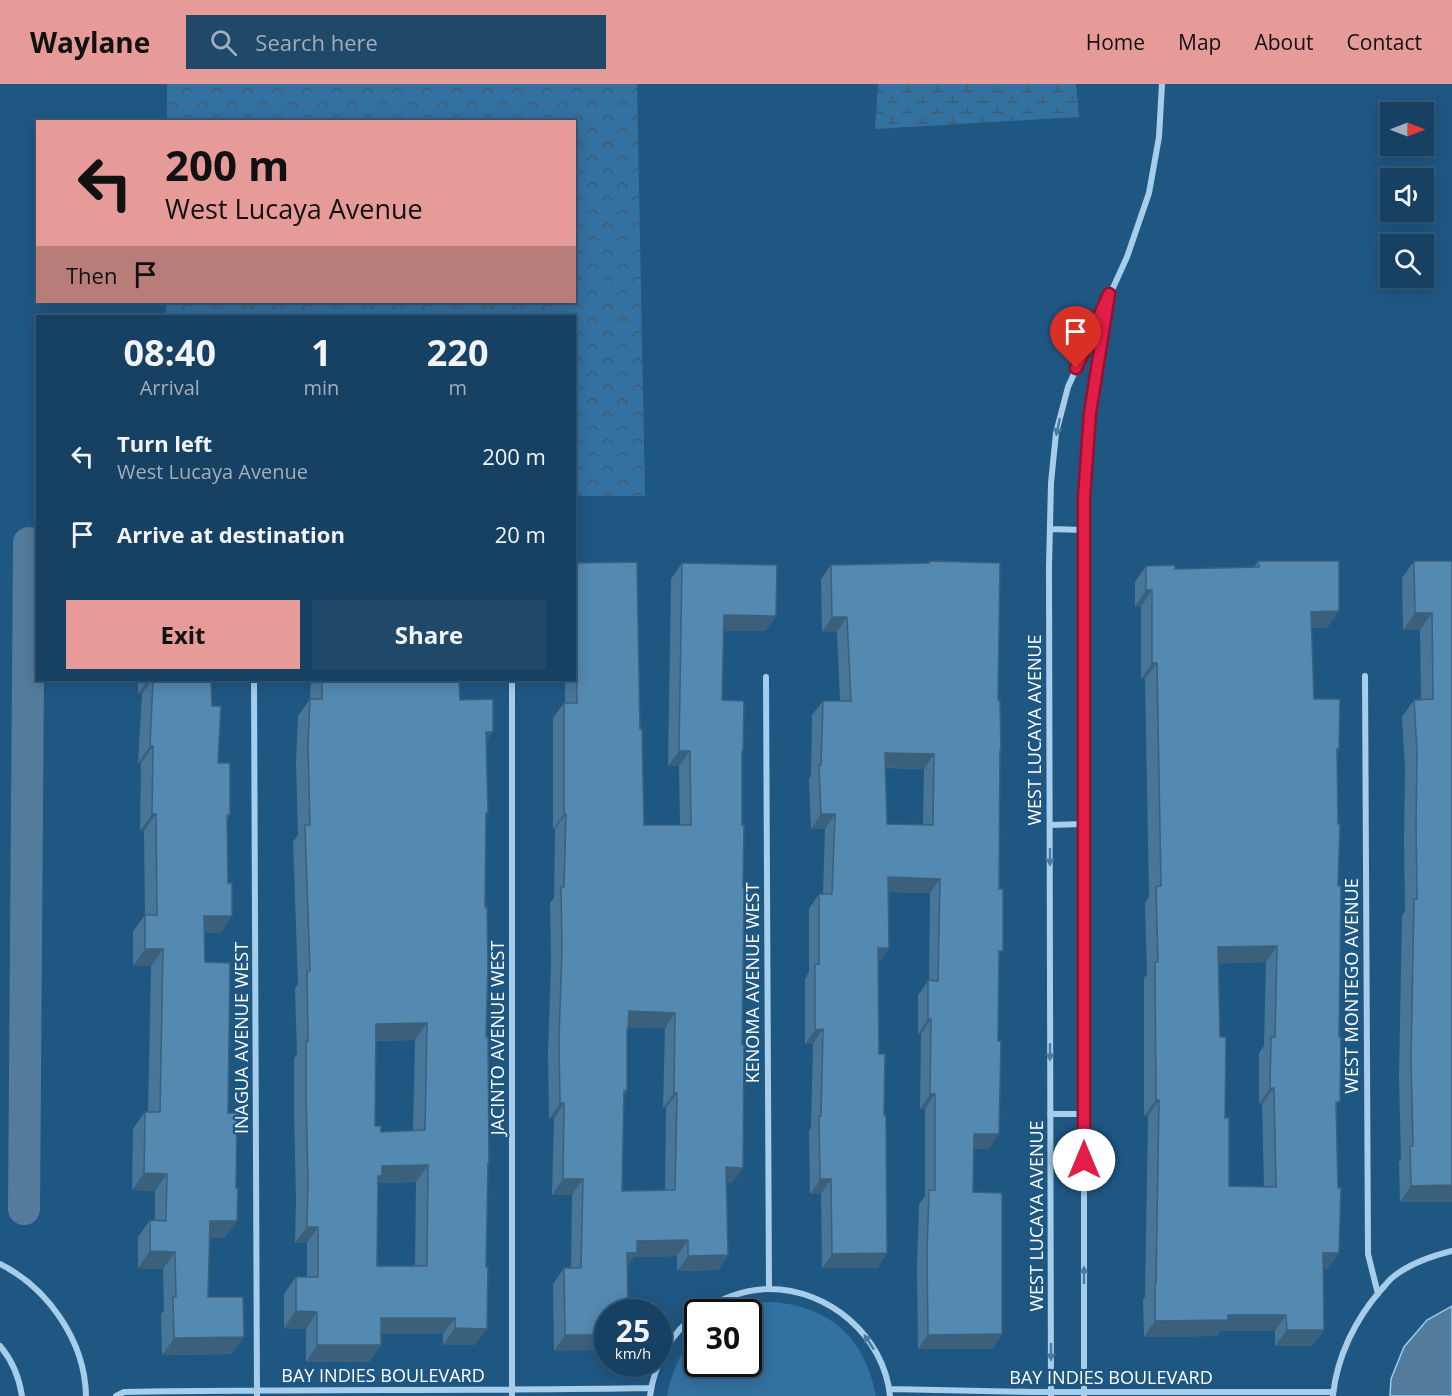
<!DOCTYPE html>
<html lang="en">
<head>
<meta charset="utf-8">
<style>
  :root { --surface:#174162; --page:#204868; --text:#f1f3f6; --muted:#9eafbe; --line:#365a77; --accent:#e69b98 }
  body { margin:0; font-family:"Open Sans",sans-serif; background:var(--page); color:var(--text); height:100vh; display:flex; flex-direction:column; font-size:22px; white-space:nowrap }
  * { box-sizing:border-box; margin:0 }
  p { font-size:20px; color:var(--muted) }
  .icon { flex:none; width:33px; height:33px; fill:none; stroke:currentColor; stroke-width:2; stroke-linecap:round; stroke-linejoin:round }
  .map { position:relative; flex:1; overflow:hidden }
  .panel { position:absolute; left:36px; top:231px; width:540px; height:366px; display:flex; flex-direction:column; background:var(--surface); border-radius:0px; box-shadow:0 3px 15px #0003,0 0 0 2px var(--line) }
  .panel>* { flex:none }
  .top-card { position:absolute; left:36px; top:36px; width:540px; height:183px; border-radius:0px; box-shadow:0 3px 15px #0003,0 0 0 2px var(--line); background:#e69b98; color:#111; overflow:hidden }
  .needle { width:39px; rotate:90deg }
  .controls { position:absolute; left:1380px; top:18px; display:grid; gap:12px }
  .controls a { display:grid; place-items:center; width:54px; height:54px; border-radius:0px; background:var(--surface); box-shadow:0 3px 15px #0003,0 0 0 2px var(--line); font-size:30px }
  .speed { position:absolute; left:594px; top:1215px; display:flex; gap:12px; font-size:30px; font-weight:700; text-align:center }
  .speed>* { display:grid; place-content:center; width:78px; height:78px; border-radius:50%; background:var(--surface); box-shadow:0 3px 15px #0003,0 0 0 2px var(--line); line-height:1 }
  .speed small { font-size:15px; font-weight:400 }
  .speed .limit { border:3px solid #111; border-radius:9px; background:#fff; color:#111 }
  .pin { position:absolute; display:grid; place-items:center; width:51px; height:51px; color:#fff; margin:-62px -26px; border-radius:50% 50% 50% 0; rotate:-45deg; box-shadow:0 0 6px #0007 }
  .pin .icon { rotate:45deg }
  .me { position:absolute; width:66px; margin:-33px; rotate:0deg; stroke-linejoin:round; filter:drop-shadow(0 0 4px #0008) }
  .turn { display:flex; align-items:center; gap:21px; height:126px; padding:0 30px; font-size:27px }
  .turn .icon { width:78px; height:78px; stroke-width:2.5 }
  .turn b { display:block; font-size:42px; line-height:51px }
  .then { display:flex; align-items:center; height:57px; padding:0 30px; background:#0003; gap:12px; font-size:22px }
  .eta { display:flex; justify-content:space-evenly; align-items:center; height:102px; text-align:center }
  .eta b { font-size:36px; font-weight:700; line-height:42px }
  .button { display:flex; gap:12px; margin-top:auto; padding:12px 30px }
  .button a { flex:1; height:69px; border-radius:0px; background:var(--accent); color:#111; font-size:24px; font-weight:700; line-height:69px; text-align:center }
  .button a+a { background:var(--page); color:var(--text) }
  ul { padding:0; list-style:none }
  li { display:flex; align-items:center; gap:18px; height:78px; padding:0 30px }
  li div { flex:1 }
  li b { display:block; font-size:22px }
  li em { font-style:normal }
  header { display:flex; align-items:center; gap:36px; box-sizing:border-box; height:84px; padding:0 30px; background:var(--accent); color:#111 }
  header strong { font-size:28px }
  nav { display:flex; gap:33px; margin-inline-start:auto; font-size:21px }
  .search { width:420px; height:54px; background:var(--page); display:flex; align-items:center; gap:15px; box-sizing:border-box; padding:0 21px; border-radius:0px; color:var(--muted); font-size:22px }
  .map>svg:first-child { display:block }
</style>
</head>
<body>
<header>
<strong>Waylane</strong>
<div class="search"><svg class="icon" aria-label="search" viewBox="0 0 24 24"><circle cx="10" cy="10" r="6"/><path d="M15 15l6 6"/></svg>Search here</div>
<nav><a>Home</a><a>Map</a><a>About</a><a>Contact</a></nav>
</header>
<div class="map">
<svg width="1452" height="1312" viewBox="0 0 1452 1312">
  <defs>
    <pattern id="forest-crowns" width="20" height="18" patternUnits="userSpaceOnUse" patternTransform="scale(1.5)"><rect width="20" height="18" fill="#3371a1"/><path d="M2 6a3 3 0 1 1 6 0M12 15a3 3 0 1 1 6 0" fill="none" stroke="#425b6e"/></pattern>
    <pattern id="wetland-marsh" width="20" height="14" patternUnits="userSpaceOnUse" patternTransform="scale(1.5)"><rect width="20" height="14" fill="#3371a1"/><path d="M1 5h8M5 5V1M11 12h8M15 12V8" fill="none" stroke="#425b6e"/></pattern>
  </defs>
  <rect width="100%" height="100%" fill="#1f5783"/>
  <path fill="url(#forest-crowns)" d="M 167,0 L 637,0 L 645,412 L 575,412 L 574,232 L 166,232 L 166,218 L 574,218 L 574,38 L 167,37 Z"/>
  <path fill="url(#wetland-marsh)" d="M 878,0 L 1076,0 L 1079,33 L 875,45 Z"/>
  <path fill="#3371a1" d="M 773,1218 C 831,1223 865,1254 876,1312 L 667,1312 C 672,1288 680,1267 697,1249 L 698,1280 L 748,1280 L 748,1228 L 727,1228 L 753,1219 Z"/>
  <path fill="#537b9b" stroke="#99c9eb" stroke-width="1.5" d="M 1452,1222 L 1452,1312 L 1390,1312 L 1391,1295 L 1404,1263 L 1427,1236 Z"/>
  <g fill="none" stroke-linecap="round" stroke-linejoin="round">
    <path stroke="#537b9b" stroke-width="32" d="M 24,1125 L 29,459"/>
    <path stroke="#a6cde9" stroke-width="6" d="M 1050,445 L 1084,446
      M 1365,592 L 1368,1170 L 1378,1210
      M 766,593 L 769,1205
      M 254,596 L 257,1312
      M 1050,741 L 1084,740
      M 1050,1030 L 1084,1030
      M 0,1180 C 48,1204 85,1257 86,1312
      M 699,1228 C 720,1215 743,1205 769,1205 C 829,1205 884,1252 890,1312
      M 0,1262 C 13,1277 19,1293 22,1312
      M 890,1305 L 1034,1308 L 1333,1308
      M 1333,1311 C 1337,1273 1355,1236 1380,1207 C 1384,1203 1388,1197 1393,1193 C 1409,1180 1432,1172 1452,1167
      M 116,1312 L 124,1308 C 300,1305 476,1307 651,1304
      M 512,1312 L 512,596
      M 650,1312 C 654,1281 671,1247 698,1230
      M 1051,1312 L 1049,483 L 1051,399 L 1056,349 L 1068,303 L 1127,173 L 1149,109 L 1159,53 L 1162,0
      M 1084,1312 L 1084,414 L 1090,329 L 1108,220"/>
  </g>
  <path fill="#487698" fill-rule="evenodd" d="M 929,477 L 998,616 L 1000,668 L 999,872 L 989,1065 L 974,1065 L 973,1108 L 1002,1250 L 992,1265 L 918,1265 L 917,1183 L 919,1120 L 925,1112 L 925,1025 L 920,1025 L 921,950 L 918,950 L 918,911 L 929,896 L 930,809 L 889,808 L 889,864 L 878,879 L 879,970 L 884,1031 L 887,1169 L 877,1184 L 822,1184 L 821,1110 L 810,1110 L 809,1046 L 811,1044 L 813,960 L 805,960 L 805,895 L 809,888 L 809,825 L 819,810 L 823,810 L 825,745 L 811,745 L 809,695 L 811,692 L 812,631 L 823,617 L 840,617 L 837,548 L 822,548 L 821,495 L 831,481 L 928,479 ZM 885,684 L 924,685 L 923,741 L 887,740 Z
    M 1258,477 L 1328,543 L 1311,544 L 1314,615 L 1339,665 L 1337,668 L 1338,802 L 1337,1023 L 1328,1185 L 1323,1185 L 1324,1246 L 1312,1262 L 1275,1262 L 1275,1247 L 1220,1247 L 1217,1252 L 1144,1253 L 1143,1215 L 1145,1213 L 1148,1032 L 1144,1032 L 1144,894 L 1147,890 L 1145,819 L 1149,813 L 1145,595 L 1141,595 L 1141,523 L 1135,523 L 1135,498 L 1146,482 L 1175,485 L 1254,483 ZM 1266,878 L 1264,962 L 1259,969 L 1259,1020 L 1262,1020 L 1264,1103 L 1229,1102 L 1220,953 L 1219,879 Z
    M 1414,477 L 1452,477 L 1452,1118 L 1400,1118 L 1399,1078 L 1401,1075 L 1399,993 L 1402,832 L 1405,827 L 1404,757 L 1405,684 L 1402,633 L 1414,616 L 1421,616 L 1420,546 L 1403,546 L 1402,494 Z
    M 574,479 L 640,645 L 644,741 L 680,741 L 679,682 L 668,682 L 671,495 L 682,479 L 776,532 L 765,547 L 724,547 L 722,616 L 743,667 L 742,669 L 732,1099 L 727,1099 L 728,1171 L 718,1186 L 677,1187 L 677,1172 L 634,1173 L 554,1267 L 553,1200 L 564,1184 L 571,1184 L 572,1111 L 552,1111 L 554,1035 L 549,1035 L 548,970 L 551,879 L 550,819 L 554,814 L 555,745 L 553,745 L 553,634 L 564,619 L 565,619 L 565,596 L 574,596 ZM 628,943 L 665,944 L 663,1024 L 666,1024 L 665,1106 L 622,1107 L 624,1011 L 627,1006 L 627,947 Z
    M 138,596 L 211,596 L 212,622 L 218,679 L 230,731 L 227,735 L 221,849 L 204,849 L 205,878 L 225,1154 L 210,1154 L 208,1213 L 244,1253 L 232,1270 L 162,1271 L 161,1230 L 164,1226 L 163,1185 L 138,1184 L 138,1153 L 150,1136 L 155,1136 L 155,1107 L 132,1106 L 133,1045 L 145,1028 L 148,1028 L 151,882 L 133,882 L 133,847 L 145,831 L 144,747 L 140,747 L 141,679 L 138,679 L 142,610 L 138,610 Z
    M 311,596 L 459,596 L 460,616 L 487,657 L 485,823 L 488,1080 L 475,1261 L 443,1261 L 443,1250 L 381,1250 L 369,1278 L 306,1278 L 306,1245 L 284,1244 L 284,1210 L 296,1193 L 307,1193 L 307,1159 L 295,1159 L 296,1115 L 294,1028 L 294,974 L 297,970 L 295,904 L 298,900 L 293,758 L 298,751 L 296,678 L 298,632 L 310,615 ZM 415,956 L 413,1046 L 381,1048 L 375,1042 L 376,957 ZM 416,1098 L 415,1182 L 377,1182 L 378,1099 Z"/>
  <path fill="#3b607c" d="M 1146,506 L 1152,506 L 1141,523 L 1135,523 Z
    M 1339,527 L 1328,543 L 1299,544 L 1311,528 Z
    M 1415,529 L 1432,529 L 1420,546 L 1403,546 Z
    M 724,531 L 776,532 L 765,547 L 713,547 Z
    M 832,533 L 847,533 L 837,548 L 822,548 Z
    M 1152,579 L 1157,579 L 1145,595 L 1141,595 Z
    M 148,596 L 152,596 L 142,610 L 138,610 Z
    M 486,648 L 493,648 L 482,664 Z
    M 150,662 L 153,662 L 141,679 L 138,679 Z
    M 679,667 L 690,667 L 679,682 L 668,682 Z
    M 885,669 L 934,670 L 924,685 L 875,683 Z
    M 152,730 L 156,730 L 144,747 L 140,747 Z
    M 564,730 L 566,730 L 555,745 L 553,745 Z
    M 821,730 L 835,730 L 825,745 L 811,745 Z
    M 888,793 L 940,795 L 930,809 L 878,808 Z
    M 204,832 L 232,832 L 221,849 L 192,849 Z
    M 1277,862 L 1266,878 L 1207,880 L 1218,863 Z
    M 878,864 L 889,864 L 879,879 L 868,879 Z
    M 145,865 L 163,865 L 151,882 L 133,882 Z
    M 629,927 L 675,929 L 665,944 L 618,943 Z
    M 928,935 L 931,935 L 921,950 L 918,950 Z
    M 427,939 L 415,956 L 364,957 L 376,940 Z
    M 823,945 L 813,960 L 805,960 L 815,946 Z
    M 1270,1004 L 1274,1004 L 1262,1020 L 1259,1020 Z
    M 674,1009 L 677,1009 L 666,1024 L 663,1024 Z
    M 930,1010 L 935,1010 L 925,1025 L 920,1025 Z
    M 1156,1016 L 1159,1016 L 1148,1032 L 1144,1032 Z
    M 560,1019 L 564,1019 L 554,1035 L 549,1035 Z
    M 974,1050 L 999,1050 L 989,1065 L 964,1065 Z
    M 428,1081 L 416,1098 L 377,1099 L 370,1109 L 382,1082 Z
    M 726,1083 L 743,1084 L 732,1099 L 716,1099 Z
    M 144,1089 L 167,1090 L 155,1107 L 132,1106 Z
    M 563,1095 L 583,1095 L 572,1111 L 552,1111 Z
    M 820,1095 L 831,1095 L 821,1110 L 810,1110 Z
    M 1452,1101 L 1452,1118 L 1400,1118 L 1411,1102 Z
    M 210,1137 L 237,1137 L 225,1154 L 198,1154 Z
    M 307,1143 L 318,1143 L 307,1159 L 295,1159 Z
    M 688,1156 L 677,1172 L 634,1173 L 626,1185 L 617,1185 L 637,1157 Z
    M 150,1167 L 175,1168 L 163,1185 L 138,1184 Z
    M 887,1169 L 877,1184 L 822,1184 L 832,1170 Z
    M 1323,1169 L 1339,1169 L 1328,1185 L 1312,1185 Z
    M 728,1171 L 718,1186 L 677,1187 L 688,1172 Z
    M 296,1227 L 317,1228 L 306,1245 L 284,1244 Z
    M 1228,1231 L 1286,1231 L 1275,1247 L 1220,1247 L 1217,1252 L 1144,1253 L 1155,1237 Z
    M 381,1234 L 455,1234 L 443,1250 L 369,1250 Z
    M 455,1244 L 487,1245 L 475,1261 L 443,1261 Z
    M 1287,1246 L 1324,1246 L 1312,1262 L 1275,1262 Z
    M 1002,1250 L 992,1265 L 918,1265 L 928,1251 Z
    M 565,1251 L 608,1251 L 608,1266 L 554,1267 Z
    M 244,1253 L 232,1270 L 162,1271 L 174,1254 Z
    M 317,1261 L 381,1261 L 369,1278 L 306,1278 Z"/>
  <path fill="#5489b1" stroke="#3b607c" stroke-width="1.5" fill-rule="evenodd" d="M 929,477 L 1000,479 L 998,616 L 1000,616 L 1001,666 L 1000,666 L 999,805 L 1003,805 L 1003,867 L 999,867 L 998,957 L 1001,957 L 999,1050 L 974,1050 L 973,1108 L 1002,1109 L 1002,1250 L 928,1251 L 927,1169 L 929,1106 L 935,1106 L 935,1010 L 930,1010 L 931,935 L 928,935 L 928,896 L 938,897 L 940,795 L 888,793 L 889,864 L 878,864 L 879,970 L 885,970 L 884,1031 L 886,1031 L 887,1169 L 832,1170 L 831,1095 L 820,1095 L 819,1032 L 821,1032 L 823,945 L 815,946 L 815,880 L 819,880 L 819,810 L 832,810 L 835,730 L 821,730 L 819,681 L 821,681 L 823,617 L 851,617 L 847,533 L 832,533 L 831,481 L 929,479 ZM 885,669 L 934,670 L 933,741 L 887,740 Z
    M 1258,477 L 1339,477 L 1339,527 L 1311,528 L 1314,615 L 1340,615 L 1339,665 L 1337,665 L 1338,740 L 1340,740 L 1338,802 L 1341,802 L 1339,953 L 1341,953 L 1340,1018 L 1336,1018 L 1338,1104 L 1341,1104 L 1339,1169 L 1323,1169 L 1324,1246 L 1287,1246 L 1286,1231 L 1228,1231 L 1228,1236 L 1155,1237 L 1155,1199 L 1156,1199 L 1159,1016 L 1156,1016 L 1155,878 L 1158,878 L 1156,803 L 1161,802 L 1157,579 L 1152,579 L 1152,506 L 1146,506 L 1146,482 L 1175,481 L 1175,485 L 1259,483 ZM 1277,862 L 1275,953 L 1271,953 L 1270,1004 L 1274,1004 L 1276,1103 L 1229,1102 L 1229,1034 L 1225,1034 L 1226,953 L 1220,953 L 1218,863 Z
    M 1414,477 L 1452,477 L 1452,1101 L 1411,1102 L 1410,1062 L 1413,1062 L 1411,976 L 1414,815 L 1417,815 L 1416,740 L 1417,667 L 1414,616 L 1433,615 L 1432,529 L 1415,529 Z
    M 637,478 L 640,645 L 642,645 L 644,741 L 691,741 L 690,667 L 679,667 L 682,479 L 777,481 L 776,532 L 724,531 L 722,616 L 744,617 L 743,667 L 742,667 L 742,741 L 744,741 L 743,804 L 744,804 L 742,961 L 744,961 L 743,1084 L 726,1083 L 728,1171 L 688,1172 L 688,1156 L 637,1157 L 637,1169 L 627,1169 L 628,1228 L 608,1228 L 608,1251 L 565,1251 L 564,1184 L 581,1184 L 583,1095 L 563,1095 L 564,1019 L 560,1019 L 559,955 L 562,863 L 561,803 L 564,803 L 566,730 L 564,730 L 564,619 L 577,619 L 574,479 ZM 629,927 L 675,929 L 674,1009 L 677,1009 L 675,1106 L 622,1107 L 624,1006 L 627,1006 L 627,945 L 628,945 Z
    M 153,596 L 211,596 L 212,622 L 221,622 L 218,679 L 230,679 L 230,731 L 227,731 L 228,799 L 232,799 L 232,832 L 204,832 L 205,878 L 230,879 L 228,1029 L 237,1029 L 236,1104 L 238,1104 L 237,1137 L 210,1137 L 208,1213 L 243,1213 L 244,1253 L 174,1254 L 173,1213 L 176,1213 L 175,1168 L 150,1167 L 150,1136 L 166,1137 L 167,1090 L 144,1089 L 145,1028 L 160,1028 L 163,865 L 145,865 L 145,831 L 157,831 L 156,730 L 152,730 L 153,662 L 150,662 Z
    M 322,596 L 459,596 L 460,616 L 493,615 L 493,648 L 486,648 L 488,729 L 486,729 L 485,823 L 487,823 L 488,879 L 486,953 L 488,953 L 489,1079 L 488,1079 L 486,1183 L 488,1183 L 487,1245 L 455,1244 L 455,1234 L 381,1234 L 381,1261 L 317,1261 L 317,1228 L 296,1227 L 296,1193 L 318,1193 L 318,1143 L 307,1143 L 308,1098 L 306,1011 L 306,957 L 308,957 L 307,887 L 310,887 L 305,741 L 310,741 L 308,662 L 310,615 L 322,615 ZM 427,939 L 425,1046 L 381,1048 L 381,1042 L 375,1042 L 376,940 ZM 428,1081 L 427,1182 L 377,1182 L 378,1092 L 382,1092 L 382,1082 Z"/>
  <defs><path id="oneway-solid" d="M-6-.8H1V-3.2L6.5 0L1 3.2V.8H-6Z" transform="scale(1.5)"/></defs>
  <g fill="#487aa2">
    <use href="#oneway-solid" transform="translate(1058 343) rotate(102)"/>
    <use href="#oneway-solid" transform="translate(1050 773) rotate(90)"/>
    <use href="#oneway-solid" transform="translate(1050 968) rotate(90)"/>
    <use href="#oneway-solid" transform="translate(1084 1191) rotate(-90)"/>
    <use href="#oneway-solid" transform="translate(869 1258) rotate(-124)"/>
    <use href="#oneway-solid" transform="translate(1051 1268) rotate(90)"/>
  </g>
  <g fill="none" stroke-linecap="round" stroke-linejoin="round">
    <g stroke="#92132f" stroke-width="15">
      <path id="route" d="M 1076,284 L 1109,210 L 1090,329 L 1084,414 L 1084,1076"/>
    </g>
    <use href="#route" stroke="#e11d48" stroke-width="10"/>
  </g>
  <g text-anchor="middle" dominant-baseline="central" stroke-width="4.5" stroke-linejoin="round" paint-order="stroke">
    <g font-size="18" fill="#fff" stroke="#1f5783">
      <text transform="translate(1034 646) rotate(-90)">WEST LUCAYA AVENUE</text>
      <text transform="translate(752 899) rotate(-90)">KENOMA AVENUE WEST</text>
      <text transform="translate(1351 902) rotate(-90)">WEST MONTEGO AVENUE</text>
      <text transform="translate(241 954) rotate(-90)">INAGUA AVENUE WEST</text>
      <text transform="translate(497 954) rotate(-90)">JACINTO AVENUE WEST</text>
      <text transform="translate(1036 1132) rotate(-90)">WEST LUCAYA AVENUE</text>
      <text x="383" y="1291">BAY INDIES BOULEVARD</text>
      <text x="1111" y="1293">BAY INDIES BOULEVARD</text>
    </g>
  </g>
</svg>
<div class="controls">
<a><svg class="needle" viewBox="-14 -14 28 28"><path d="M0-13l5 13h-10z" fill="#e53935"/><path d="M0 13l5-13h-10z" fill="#9eafbe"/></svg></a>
<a><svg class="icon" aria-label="sound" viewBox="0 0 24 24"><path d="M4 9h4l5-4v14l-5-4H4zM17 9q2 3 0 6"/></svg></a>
<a><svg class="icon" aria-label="search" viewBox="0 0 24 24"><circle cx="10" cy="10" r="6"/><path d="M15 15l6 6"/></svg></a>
</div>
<div class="speed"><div>25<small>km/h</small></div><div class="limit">30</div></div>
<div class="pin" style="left:1076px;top:284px;background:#d93025"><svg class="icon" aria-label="arrive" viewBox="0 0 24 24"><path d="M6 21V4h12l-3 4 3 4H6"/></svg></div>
<svg class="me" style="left:1084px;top:1076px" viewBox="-20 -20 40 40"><circle r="19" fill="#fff"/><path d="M0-13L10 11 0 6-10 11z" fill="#e11d48"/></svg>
<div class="top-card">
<div class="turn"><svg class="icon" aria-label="left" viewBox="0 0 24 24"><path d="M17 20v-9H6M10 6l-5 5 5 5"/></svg><div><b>200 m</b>West Lucaya Avenue</div></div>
<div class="then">Then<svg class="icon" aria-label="arrive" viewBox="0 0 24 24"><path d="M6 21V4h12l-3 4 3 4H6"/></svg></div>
</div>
<section class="panel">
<div class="eta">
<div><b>08:40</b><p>Arrival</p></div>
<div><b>1</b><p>min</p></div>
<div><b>220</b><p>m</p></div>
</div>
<ul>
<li><svg class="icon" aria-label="left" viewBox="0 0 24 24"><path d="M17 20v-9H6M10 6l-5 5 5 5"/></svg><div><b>Turn left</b><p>West Lucaya Avenue</p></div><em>200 m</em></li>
<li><svg class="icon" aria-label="arrive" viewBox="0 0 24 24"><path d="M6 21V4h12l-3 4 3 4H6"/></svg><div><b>Arrive at destination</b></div><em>20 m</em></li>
</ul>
<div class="button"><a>Exit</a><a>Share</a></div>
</section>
</div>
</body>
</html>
